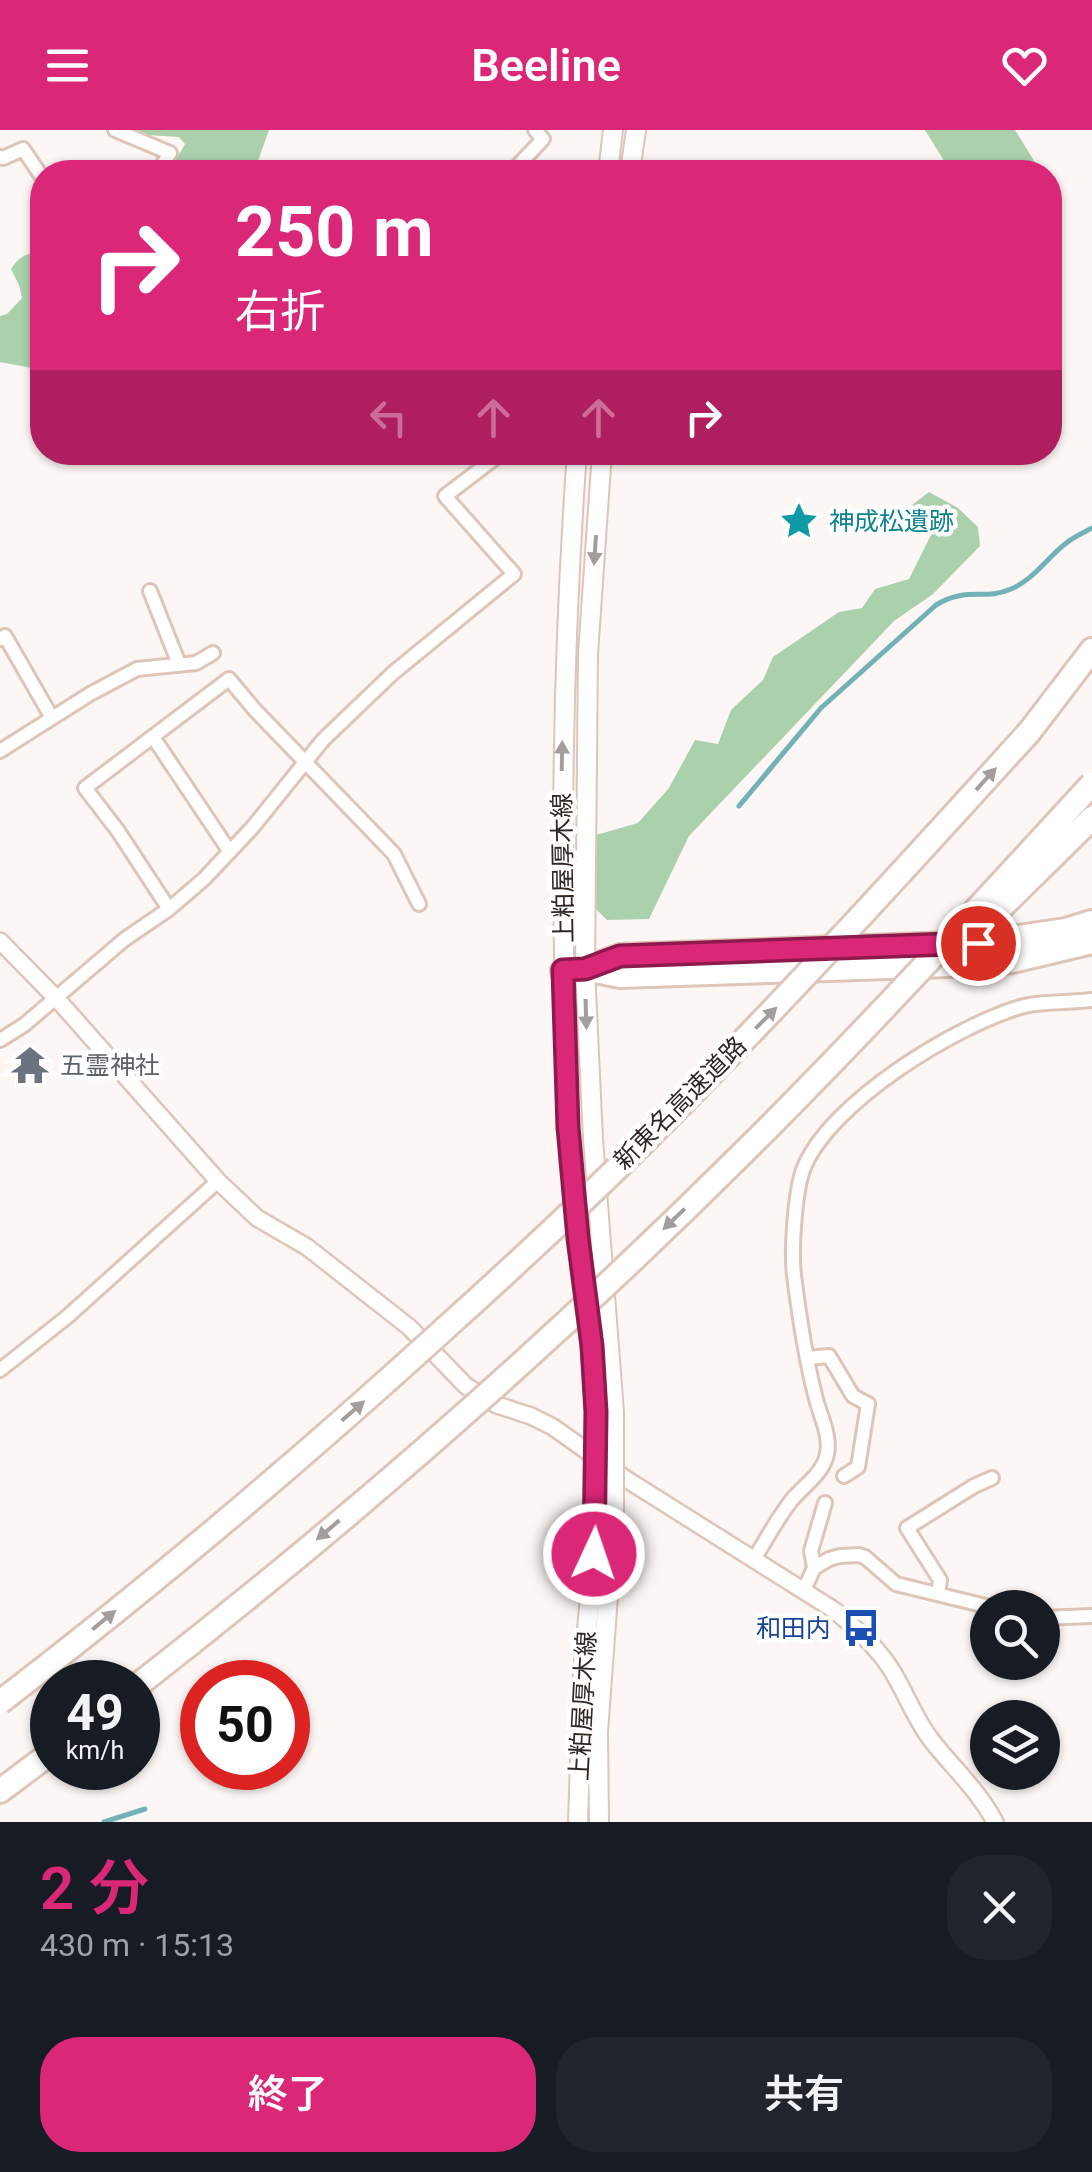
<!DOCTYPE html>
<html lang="ja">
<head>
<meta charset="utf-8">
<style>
  :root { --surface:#171b24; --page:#20242c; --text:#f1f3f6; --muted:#9ea1a6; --accent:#db2777 }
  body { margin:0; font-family:Roboto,"Noto Sans JP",sans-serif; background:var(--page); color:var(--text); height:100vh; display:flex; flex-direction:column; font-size:38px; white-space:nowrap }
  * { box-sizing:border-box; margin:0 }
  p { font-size:32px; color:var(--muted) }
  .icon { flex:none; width:55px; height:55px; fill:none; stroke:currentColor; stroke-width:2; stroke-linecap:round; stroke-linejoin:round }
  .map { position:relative; height:1692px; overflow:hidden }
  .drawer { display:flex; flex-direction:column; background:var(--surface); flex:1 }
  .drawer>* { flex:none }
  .hud { position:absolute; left:30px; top:30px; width:1032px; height:305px; border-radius:40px; box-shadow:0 2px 8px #0004; background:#db2777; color:#fff; overflow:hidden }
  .buttons { position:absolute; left:970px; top:1460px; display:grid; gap:20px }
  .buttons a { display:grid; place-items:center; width:90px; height:90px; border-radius:50%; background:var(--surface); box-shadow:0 2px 8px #0004; font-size:50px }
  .speed { position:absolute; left:30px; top:1530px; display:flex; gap:20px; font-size:50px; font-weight:700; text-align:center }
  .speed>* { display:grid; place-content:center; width:130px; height:130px; border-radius:50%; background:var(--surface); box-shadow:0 2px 8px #0004; line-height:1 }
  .speed small { font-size:25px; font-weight:400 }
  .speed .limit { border:15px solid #d22; background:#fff; color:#111 }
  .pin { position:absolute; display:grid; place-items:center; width:85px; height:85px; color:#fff; margin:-42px; border:5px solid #fff; border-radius:50%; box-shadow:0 2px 10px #0007 }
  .me { position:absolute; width:110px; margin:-55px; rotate:3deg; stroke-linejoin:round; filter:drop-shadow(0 0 8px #0008) }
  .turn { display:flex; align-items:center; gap:35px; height:210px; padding:0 40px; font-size:45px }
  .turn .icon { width:130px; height:130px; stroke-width:2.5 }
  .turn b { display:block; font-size:70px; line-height:85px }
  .lanes { display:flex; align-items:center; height:95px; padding:0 40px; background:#0003; justify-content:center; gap:50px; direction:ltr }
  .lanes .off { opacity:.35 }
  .round { display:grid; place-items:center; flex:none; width:105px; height:105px; border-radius:40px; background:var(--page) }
  .overview { display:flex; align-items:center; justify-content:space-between; height:170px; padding:0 40px }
  h1 { font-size:60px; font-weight:600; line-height:75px; color:var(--accent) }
  .action { display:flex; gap:20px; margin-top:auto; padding:20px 40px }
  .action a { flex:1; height:115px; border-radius:40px; background:var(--accent); color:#fff; font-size:40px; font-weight:600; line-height:115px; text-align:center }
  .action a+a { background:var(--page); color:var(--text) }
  header { display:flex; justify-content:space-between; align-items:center; height:130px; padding:0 40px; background:var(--accent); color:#fff; font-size:45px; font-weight:600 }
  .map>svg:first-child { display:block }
</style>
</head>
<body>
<header><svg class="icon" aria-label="menu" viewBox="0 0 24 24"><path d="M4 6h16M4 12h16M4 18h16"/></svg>Beeline<svg class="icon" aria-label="heart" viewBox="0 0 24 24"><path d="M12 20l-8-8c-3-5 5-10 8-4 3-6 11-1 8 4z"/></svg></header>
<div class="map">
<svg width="1092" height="1692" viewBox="0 0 1092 1692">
  <rect width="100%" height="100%" fill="#fcf7f4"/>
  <path fill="#abd0ac" d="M 138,0 L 269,0 L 254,42 L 169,42 L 185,14 L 179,7 L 148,5 Z
    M 925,0 L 1015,0 L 1041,42 L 951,42 Z
    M 42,121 L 42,240 L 0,232 L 0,186 L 7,184 L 22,168 L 19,155 L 11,139 C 19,126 28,123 42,121 Z
    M 929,362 L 958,378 L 978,397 L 980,416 L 933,464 L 894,491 L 689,706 L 649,789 L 607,790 L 594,777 L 596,705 L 638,693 L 669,658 L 695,610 L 718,614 L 731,580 L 763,550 L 773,527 L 839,482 L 862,478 L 875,459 L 909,449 L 932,403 L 912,375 Z"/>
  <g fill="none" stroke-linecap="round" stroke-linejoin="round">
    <path stroke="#73b1b9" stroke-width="5" d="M 739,676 L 821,578 L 936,475 C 967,456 984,471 1011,459 C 1033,450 1047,428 1065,414 C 1073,407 1083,403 1092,398
      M 104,1692 L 145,1679"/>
    <g stroke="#dfc5b7" stroke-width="18">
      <path id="minor" d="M 115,0 L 170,23 L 158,42
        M 0,27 L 3,28 L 23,19 L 42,47
        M 512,42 L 543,9 L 535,0
        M 150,461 L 179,534
        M 0,509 L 5,506 L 52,588
        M 153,607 L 230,722
        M 0,621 L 90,564 L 137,539 L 196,533 L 213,523
        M 169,779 L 118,701 L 85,658 L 229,549 L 254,579 L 394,724 L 419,774
        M 0,910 L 24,895 L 125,809 L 169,779 L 204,749 L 252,698 L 323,610 L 393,543 L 514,444 L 445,366 L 503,322
        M 808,1228 L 829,1226 L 853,1266 L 868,1274 L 858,1337 L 844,1346
        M 0,1240 L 67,1187 L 218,1051
        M 754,1429 C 766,1410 777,1389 791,1371 C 803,1356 823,1344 827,1324 C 831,1304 819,1284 815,1265 C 805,1226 799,1185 794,1145 C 791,1121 795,1062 803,1040 C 828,973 958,894 1024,876 C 1046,871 1069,873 1092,870
        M 814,1438 L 811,1421 L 825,1373
        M 804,1460 L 814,1438 L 829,1429 L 840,1426 L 858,1425 L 865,1427 L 896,1454 L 994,1478
        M 938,1464 L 940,1450 L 907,1398 L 974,1356 L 992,1348
        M 1042,1488 L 1092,1486"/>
    </g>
    <g stroke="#dfc5b7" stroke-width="20">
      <path id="tertiary" d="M 0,811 L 57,869 L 218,1051 L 257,1088 L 307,1117 L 409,1197 L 466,1256 L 497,1275 L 531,1286 L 553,1297 L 626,1349 L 834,1480 C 854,1497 874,1514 889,1536 C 905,1560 914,1588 932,1611 C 954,1639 979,1661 995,1692"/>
    </g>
    <g stroke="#dfc5b7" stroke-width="22">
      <path id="secondary" d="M 608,42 L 613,0
        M 630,42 L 636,0
        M 577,322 C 565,489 561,655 564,822 C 565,880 564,938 568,996 C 574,1092 590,1186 596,1282
        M 602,322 L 588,524 L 585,839 L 593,1009 L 614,1282
        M 578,1692 L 583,1542 L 594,1424
        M 599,1692 L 598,1602 L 611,1425"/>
    </g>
    <g stroke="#dfc5b7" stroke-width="28">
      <path id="motorway" d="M 1030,601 L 1092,520
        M 588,838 L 620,826 L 977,813 L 1066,800 L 1092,792
        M 563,841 L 585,839 L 620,846 L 980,834 L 1013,831 L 1092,812
        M 0,1661 L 52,1622"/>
    </g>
    <use href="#minor" stroke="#fff" stroke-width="12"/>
    <use href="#tertiary" stroke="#fff" stroke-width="15"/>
    <use href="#secondary" stroke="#fff" stroke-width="18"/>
    <use href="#motorway" stroke="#fff" stroke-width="22"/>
    <g stroke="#dfc5b7" stroke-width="22" stroke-linecap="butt">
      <path id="secondary-bridge" d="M 594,1424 L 596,1282
        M 611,1425 L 614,1378 L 614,1282"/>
    </g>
    <g stroke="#dfc5b7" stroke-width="28" stroke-linecap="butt">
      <path id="motorway-bridge" d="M 965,813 L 1092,688
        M 138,1555 C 350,1390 554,1211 744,1022 C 864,903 978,778 1092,654
        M 0,1572 C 152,1456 298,1332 439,1204 C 510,1140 580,1075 648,1008 C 780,876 905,739 1030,601"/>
    </g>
    <use href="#secondary-bridge" stroke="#fff" stroke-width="18"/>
    <use href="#motorway-bridge" stroke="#fff" stroke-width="22"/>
  </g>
  <defs><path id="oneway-solid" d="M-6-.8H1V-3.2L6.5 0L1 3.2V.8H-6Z" transform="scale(2.5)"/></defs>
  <g fill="#a29e9c">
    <use href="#oneway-solid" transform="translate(595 420) rotate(94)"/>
    <use href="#oneway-solid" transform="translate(562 626) rotate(-89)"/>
    <use href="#oneway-solid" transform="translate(986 649) rotate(-48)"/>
    <use href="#oneway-solid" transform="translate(586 884) rotate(88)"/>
    <use href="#oneway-solid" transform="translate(766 888) rotate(-45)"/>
    <use href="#oneway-solid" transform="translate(674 1089) rotate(136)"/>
    <use href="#oneway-solid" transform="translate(353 1281) rotate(-41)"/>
    <use href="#oneway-solid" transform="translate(328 1400) rotate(140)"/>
    <use href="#oneway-solid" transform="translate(104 1490) rotate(-39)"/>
  </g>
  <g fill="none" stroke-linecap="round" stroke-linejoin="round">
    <g stroke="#8e194d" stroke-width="25">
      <path id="route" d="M 594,1424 L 596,1282 L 592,1216 L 578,1108 L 568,997 L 563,840 L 585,839 L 620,826 L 978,813"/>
    </g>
    <use href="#route" stroke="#db2777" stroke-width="18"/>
  </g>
  <defs>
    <g id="sight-bare" transform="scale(3)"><path d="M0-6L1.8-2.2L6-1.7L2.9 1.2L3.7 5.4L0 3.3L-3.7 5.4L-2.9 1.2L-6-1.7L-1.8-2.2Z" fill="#0f9aa8" stroke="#fff" stroke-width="2.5" paint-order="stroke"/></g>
    <g id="temple-bare" transform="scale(3)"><path d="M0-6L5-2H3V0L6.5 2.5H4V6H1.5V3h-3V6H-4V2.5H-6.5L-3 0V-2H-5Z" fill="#6b7280" stroke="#fff" stroke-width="2.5" paint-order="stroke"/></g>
    <g id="bus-bare" transform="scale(3)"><path d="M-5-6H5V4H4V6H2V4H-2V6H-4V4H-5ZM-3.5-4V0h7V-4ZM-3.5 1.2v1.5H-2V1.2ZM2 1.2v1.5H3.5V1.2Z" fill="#1a4fb4" stroke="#fff" stroke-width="2.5" paint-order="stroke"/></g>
  </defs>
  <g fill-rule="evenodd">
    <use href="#sight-bare" x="799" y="391"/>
    <use href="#temple-bare" x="30" y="935"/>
    <use href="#bus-bare" x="861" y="1498"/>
  </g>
  <g text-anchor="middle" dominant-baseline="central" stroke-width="9" stroke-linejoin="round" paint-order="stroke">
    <g font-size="25" fill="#0d838f" stroke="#fff" text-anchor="start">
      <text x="829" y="391">神成松遺跡</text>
    </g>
    <g font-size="25" fill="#312722" stroke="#fff">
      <text transform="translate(563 738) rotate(-91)">上粕屋厚木線</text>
      <text transform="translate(680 973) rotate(-45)">新東名高速道路</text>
      <text transform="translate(583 1576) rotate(-87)">上粕屋厚木線</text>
    </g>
    <g font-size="25" fill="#5b616d" stroke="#fff" text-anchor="start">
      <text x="60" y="935">五霊神社</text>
    </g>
    <g font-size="25" fill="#164399" stroke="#fff" text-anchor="end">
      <text x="831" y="1498">和田内</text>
    </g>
  </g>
</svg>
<div class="buttons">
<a><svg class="icon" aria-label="search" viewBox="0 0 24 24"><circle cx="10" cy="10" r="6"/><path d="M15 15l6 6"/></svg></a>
<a><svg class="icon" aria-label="layers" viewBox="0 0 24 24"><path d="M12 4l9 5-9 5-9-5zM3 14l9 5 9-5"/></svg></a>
</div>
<div class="speed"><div>49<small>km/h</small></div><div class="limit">50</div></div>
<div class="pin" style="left:978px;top:813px;background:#d93025"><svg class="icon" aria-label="arrive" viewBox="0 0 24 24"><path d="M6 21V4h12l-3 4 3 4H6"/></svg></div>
<svg class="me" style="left:594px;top:1424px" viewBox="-20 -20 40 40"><circle r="17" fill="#db2777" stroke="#fff" stroke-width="3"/><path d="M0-11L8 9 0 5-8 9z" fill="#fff"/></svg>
<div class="hud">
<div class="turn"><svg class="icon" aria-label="right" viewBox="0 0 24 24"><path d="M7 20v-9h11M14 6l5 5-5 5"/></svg><div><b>250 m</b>右折</div></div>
<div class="lanes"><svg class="icon off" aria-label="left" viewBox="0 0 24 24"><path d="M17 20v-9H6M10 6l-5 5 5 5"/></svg><svg class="icon off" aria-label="ahead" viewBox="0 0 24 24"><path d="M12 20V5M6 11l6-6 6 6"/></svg><svg class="icon off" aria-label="ahead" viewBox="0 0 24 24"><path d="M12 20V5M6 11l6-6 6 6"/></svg><svg class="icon" aria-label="right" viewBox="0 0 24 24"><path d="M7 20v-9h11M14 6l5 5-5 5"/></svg></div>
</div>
</div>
<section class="drawer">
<div class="overview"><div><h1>2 分</h1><p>430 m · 15:13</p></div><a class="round"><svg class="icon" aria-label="close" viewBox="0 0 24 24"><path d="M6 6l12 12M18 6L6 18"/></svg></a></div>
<div class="action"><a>終了</a><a>共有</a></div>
</section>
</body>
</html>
